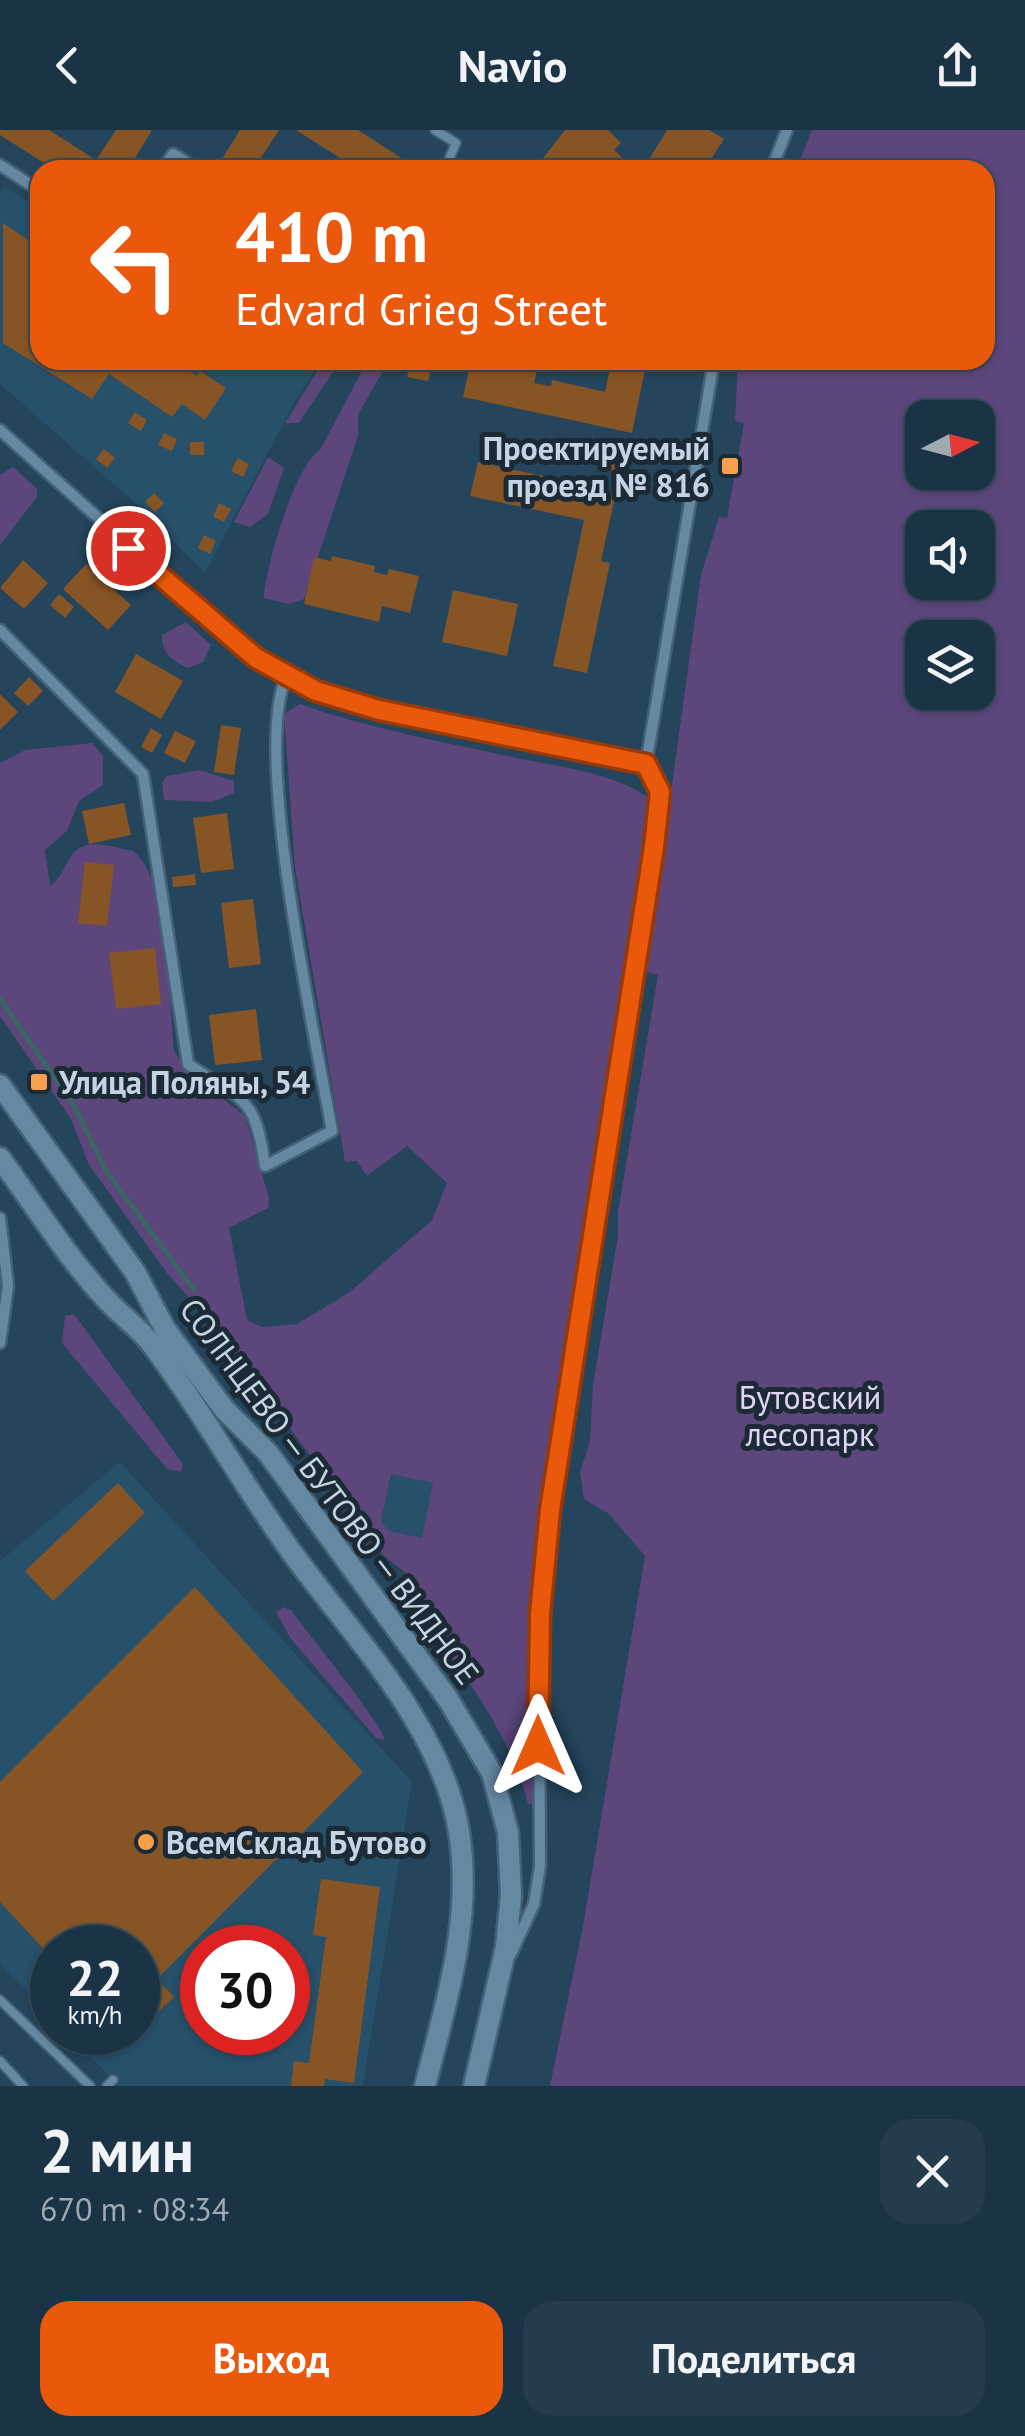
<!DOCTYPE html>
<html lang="ru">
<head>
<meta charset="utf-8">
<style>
  :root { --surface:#1b3445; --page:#243c4c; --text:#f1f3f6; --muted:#a0aab3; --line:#394f5e; --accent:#ea580c }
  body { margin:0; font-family:"PT Sans",sans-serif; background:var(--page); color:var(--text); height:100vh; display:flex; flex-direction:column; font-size:38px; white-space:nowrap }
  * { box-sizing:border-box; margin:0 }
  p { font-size:32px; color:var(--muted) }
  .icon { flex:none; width:55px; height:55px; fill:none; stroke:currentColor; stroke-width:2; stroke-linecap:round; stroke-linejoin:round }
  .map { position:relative; height:1956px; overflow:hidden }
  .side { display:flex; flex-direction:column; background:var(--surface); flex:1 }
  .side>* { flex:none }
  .banner { position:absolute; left:30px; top:30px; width:965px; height:210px; border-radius:30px; box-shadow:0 2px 8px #0004,0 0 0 2px var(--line); background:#ea580c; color:#fff; overflow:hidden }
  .needle { width:65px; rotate:84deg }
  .fabs { position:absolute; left:905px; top:270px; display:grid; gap:20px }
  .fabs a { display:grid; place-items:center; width:90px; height:90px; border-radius:20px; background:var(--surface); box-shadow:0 2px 8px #0004,0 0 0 2px var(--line); font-size:50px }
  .speed { position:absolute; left:30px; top:1795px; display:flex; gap:20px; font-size:50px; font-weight:700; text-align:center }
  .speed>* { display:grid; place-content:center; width:130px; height:130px; border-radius:50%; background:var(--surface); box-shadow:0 2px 8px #0004,0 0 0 2px var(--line); line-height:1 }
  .speed small { font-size:25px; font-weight:400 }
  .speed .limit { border:15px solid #d22; background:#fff; color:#111 }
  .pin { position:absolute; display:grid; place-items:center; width:85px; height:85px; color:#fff; margin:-42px; border:5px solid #fff; border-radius:50%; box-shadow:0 2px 10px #0007 }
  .me { position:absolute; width:110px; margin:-55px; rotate:0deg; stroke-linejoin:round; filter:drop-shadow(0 0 8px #0008) }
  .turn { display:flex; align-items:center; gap:35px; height:210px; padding:0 40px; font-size:45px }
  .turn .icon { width:130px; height:130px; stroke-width:2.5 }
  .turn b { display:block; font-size:70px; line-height:85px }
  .round { display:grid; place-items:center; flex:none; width:105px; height:105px; border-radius:30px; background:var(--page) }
  .headline { display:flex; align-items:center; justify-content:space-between; height:170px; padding:0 40px }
  h1 { font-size:60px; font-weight:600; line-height:75px }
  .cta { display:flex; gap:20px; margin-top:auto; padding:20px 40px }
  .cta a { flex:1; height:115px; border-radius:30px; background:var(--accent); color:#fff; font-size:40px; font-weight:600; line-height:115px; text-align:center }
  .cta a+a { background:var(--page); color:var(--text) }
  header { display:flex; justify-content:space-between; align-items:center; height:130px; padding:0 40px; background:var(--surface); font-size:45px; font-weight:600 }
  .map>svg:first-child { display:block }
</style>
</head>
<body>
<header><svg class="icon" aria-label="back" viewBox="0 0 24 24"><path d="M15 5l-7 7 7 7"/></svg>Navio<svg class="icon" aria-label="share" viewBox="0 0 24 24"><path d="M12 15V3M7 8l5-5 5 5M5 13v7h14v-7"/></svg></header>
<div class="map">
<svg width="1025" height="1956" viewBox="0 0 1025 1956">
  <rect width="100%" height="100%" fill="#24455c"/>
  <path fill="#27506b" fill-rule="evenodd" d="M 4,56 L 40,80 L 40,230 L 322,230 L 295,271 L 205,443 L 134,372 L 0,254 L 0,62 Z
    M 120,1332 L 412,1652 L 363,1956 L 119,1956 L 67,1903 L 138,1902 L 138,1818 L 52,1818 L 52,1887 L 0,1834 L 0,1431 ZM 202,1818 L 288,1818 L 288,1902 L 202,1902 Z
    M 391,1344 L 434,1353 L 422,1408 L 389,1401 L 381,1391 Z"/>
  <path fill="#5c467c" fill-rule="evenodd" d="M 812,0 L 1025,0 L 1025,1956 L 550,1956 L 583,1796 L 645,1426 L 609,1384 L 584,1369 L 580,1342 L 590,1311 L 593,1255 L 618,1106 L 618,1082 L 658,845 L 646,842 L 701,445 L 719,387 L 727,388 L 744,293 L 735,291 L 738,230 L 985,230 L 985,40 L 796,40 ZM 922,288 L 978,288 L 978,342 L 922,342 ZM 922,398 L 978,398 L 978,452 L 922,452 ZM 922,508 L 978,508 L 978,562 L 922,562 Z
    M 324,230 L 341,230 L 299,293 L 285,293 Z
    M 368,230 L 389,230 L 358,285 L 358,306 L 304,469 L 289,474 L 264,468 C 265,438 295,335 320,320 Z
    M 268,327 L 284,338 L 268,384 L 250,397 L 234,392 Z
    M 13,337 L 37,359 L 37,367 L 0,415 L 0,345 Z
    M 186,492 L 211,515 L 203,532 L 187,538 C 171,529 162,524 162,505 Z
    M 300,574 C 370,599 444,612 517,628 C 562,637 619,644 653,671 C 623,1008 522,1334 534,1674 L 528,1674 C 506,1591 452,1528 400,1462 L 406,1443 L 384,1426 L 218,1200 L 167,1143 L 89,1035 L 71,989 L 0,886 L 0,633 L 25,620 L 92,613 L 103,626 L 103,655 L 79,671 L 67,701 L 45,720 L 50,756 C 59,749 62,742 68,731 C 82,704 109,717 133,721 C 171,749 169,874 174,921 L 187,940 L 245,986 L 269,1068 L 268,1078 L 229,1098 L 247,1190 L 262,1197 L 297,1194 L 350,1162 L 432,1090 L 447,1053 L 407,1016 L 367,1046 L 357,1031 L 345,1032 L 295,738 L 284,584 ZM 391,1344 L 433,1353 L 422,1408 L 389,1401 L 381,1391 Z
    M 199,640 L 234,651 L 234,663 L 212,672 L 164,670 L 162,653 L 167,646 Z
    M 74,1184 L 173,1320 L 183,1335 L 181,1342 L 167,1339 L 62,1213 L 65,1186 Z
    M 283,1477 L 291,1480 C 307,1503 383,1594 385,1610 L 376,1608 L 291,1509 L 276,1482 Z"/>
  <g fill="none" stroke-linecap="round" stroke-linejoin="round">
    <path stroke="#3a6666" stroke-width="5" d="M 0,869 L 75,977 L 106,1041 L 194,1160"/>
  </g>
  <path fill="#875525" d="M 0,0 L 49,0 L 96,30 L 116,0 L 152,0 L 128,40 L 55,40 L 0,5 Z
    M 240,0 L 279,0 L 253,40 L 232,40 L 220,32 Z
    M 296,0 L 358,0 L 420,40 L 359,40 Z
    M 565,0 L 608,0 L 621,13 L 614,20 L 628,33 L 645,36 L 667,0 L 709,0 L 724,9 L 704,40 L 534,40 Z
    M 3,93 L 40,118 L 40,230 L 183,230 L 189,234 L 185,239 L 197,246 L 200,241 L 226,258 L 205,290 L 182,274 L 172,287 L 109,244 L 92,269 L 3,213 Z
    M 471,230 L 539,230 L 534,253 L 551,256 L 552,250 L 605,262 L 612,230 L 647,230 L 632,303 L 463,267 Z
    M 410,235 L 431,239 L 428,251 L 407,247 Z
    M 135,282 L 147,290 L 141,301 L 128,293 Z
    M 164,303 L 177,309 L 172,321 L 158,315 Z
    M 190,312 L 204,312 L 204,325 L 190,325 Z
    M 104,319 L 115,328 L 107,338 L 96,329 Z
    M 604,325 L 626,330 L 624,342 L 601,338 Z
    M 238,328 L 249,334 L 243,347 L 231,341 Z
    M 478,332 L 616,362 L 601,431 L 610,433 L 587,543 L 553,536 L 584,390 L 470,366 Z
    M 154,363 L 164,373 L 155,382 L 145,372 Z
    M 219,373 L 231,379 L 224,392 L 213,387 Z
    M 204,405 L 216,411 L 210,424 L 198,418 Z
    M 332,426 L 375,436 L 374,442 L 387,445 L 389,439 L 419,446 L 410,483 L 382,476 L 379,492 L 304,474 L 314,427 L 331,431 Z
    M 23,430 L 48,453 L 24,479 L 0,458 Z
    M 86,434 L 131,475 L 108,500 L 63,459 Z
    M 453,460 L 518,474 L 507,526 L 442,512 Z
    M 59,464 L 74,477 L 65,488 L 50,475 Z
    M 136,524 L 183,551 L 161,589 L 115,562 Z
    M 29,547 L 43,561 L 28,576 L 14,563 Z
    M 0,564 L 18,582 L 0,600 Z
    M 221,595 L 241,598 L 234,645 L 214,642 Z
    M 151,598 L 162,605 L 152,623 L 141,617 Z
    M 175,601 L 196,611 L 185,633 L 164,623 Z
    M 124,673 L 131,705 L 89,714 L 82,681 Z
    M 227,683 L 234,739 L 201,743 L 193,688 Z
    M 85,732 L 114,735 L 107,796 L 78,793 Z
    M 195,744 L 196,755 L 173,757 L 172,747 Z
    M 253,769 L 261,834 L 229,838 L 221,773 Z
    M 155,818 L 161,874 L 116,879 L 109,823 Z
    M 256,879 L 262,930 L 215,935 L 209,885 Z
    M 118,1353 L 145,1383 L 53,1471 L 25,1441 Z
    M 195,1457 L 363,1642 L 157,1849 L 174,1867 L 138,1901 L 138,1818 L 52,1818 L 52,1828 L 0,1772 L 0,1652 Z
    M 321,1749 L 380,1757 L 354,1953 L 325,1949 L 324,1956 L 291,1956 L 294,1931 L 309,1933 L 326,1807 L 313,1805 Z"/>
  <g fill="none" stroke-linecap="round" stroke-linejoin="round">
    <g stroke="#446175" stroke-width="12">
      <path id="lane" d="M 435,0 L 456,13 L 447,34
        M 0,1870 L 90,1956
        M 0,1931 L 23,1956
        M 107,1956 L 113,1950"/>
    </g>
    <g stroke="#446175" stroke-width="15">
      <path id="street" d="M 0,35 L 40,61
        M 162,40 L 173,24 L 199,40
        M 444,40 L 447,34
        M 771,40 L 787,0
        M 0,300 L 240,515 L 297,553 L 379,579 L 646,634
        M 0,500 L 143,644 L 188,934 C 245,973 255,965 265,1036 L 332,1001 C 316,908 252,624 286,547
        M 646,634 L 714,230
        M 0,1088 L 8,1156 L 0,1213
        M 511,1824 L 534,1774 L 540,1736 L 539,1521 L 550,1380 L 659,683 L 659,654 L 646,634"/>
    </g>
    <g stroke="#446175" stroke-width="25">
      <path id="secondary" d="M 0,955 L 135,1142 L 165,1199 L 224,1279 L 268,1323 L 448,1569 L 492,1643 L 508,1702 L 511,1765 L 506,1817 L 474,1956
        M 0,1028 C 34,1074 66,1126 105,1168 C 120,1185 140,1198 153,1216 C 204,1283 243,1356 293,1424 C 354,1508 442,1596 459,1702 C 473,1789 446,1873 425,1956"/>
    </g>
    <use href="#lane" stroke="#6689a3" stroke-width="8"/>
    <use href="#street" stroke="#6689a3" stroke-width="10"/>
    <use href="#secondary" stroke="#6689a3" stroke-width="20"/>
  </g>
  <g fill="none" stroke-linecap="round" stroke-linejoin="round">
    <g stroke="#983908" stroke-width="25">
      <path id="route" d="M 128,418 L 256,528 L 316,561 L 379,580 L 646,634 L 660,662 L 654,717 L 550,1380 L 540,1484 L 538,1616"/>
    </g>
    <use href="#route" stroke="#ea580c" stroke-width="18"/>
  </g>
  <g fill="#f8a04b" stroke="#1b2a34" stroke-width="4">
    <rect x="720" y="326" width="20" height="20" rx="5"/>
    <rect x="29" y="942" width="20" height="20" rx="5"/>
    <circle cx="146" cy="1712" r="10"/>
  </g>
  <g text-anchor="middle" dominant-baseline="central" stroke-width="10" stroke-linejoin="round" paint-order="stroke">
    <g font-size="32" font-weight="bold" fill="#c3d5e4" stroke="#1b2a34" text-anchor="start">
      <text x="710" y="318" text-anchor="end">Проектируемый<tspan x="710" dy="37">проезд № 816</tspan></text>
      <text x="59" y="952">Улица Поляны, 54</text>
      <text x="166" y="1712">ВсемСклад Бутово</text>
    </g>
    <g font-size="32" fill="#e1d5f7" stroke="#1b2a34">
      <text x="810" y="1267">Бутовский<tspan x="810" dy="37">лесопарк</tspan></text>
    </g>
    <g font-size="32" fill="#c3d5e4" stroke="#1b2a34">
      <text transform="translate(330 1361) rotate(53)">СОЛНЦЕВО — БУТОВО — ВИДНОЕ</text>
    </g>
  </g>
</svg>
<div class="fabs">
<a><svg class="needle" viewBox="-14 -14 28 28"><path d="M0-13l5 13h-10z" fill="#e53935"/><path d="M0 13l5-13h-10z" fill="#a0aab3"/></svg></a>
<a><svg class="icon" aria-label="sound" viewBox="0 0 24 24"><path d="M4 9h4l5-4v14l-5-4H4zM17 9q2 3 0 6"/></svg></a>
<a><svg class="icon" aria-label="layers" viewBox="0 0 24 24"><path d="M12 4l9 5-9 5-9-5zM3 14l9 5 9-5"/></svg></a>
</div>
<div class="speed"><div>22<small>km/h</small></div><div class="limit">30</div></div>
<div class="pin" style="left:128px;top:418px;background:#d93025"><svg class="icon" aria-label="arrive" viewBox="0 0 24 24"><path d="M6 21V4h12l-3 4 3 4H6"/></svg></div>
<svg class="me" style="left:538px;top:1616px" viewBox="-20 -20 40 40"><path d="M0-17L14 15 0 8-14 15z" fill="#ea580c" stroke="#fff" stroke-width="4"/></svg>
<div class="banner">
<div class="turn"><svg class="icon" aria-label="left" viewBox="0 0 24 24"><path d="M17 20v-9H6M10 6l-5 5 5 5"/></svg><div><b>410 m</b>Edvard Grieg Street</div></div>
</div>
</div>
<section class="side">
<div class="headline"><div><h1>2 мин</h1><p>670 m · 08:34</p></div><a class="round"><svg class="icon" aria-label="close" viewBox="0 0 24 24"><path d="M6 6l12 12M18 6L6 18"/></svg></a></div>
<div class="cta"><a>Выход</a><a>Поделиться</a></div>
</section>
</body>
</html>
